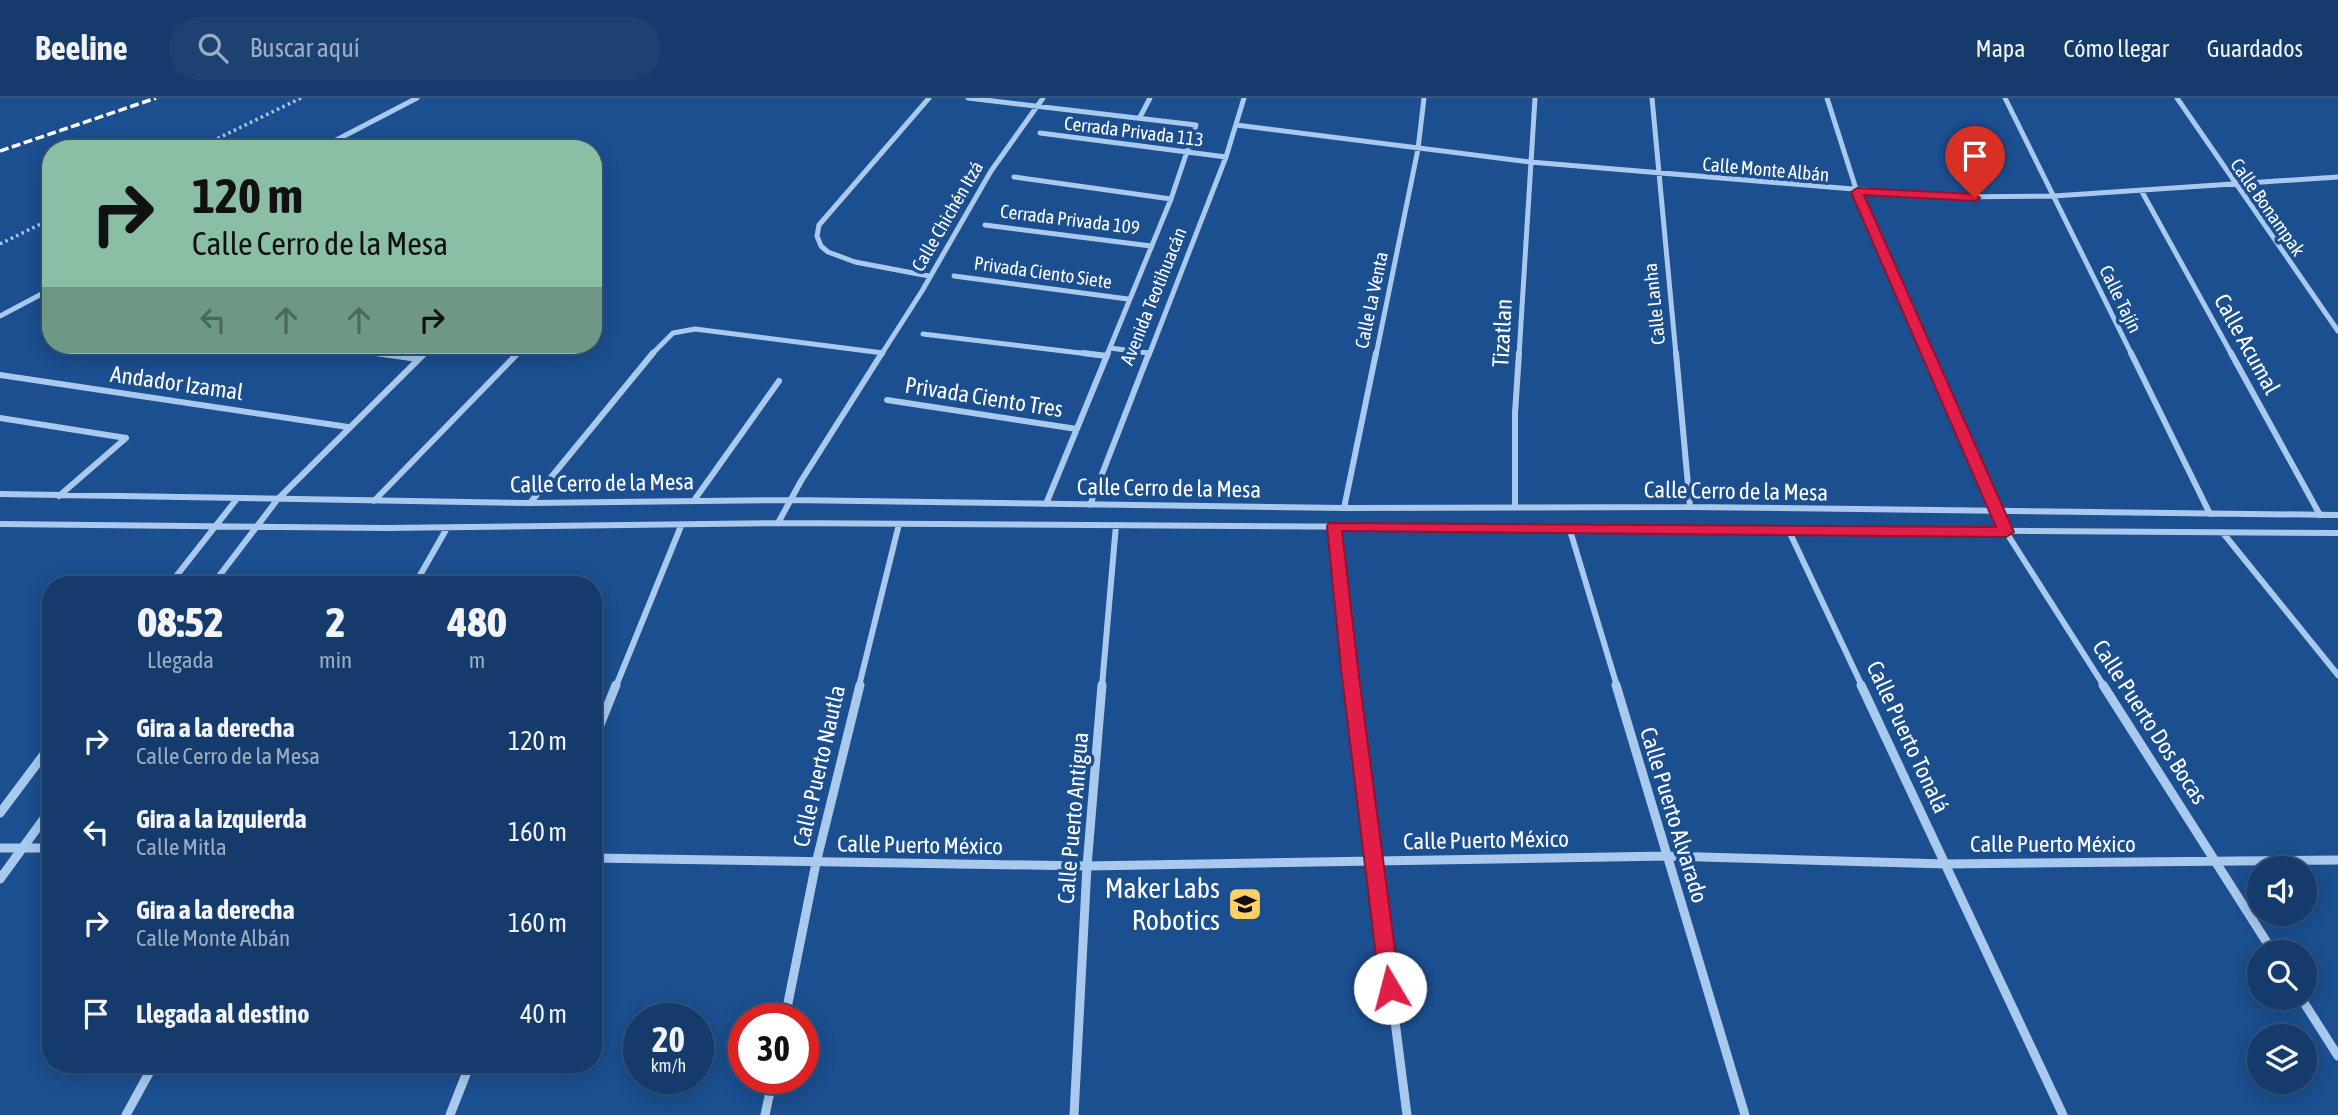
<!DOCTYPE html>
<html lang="es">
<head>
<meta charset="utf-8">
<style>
  :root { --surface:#143b6b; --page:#1d4271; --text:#f1f3f6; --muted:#9dadc1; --line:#33557e }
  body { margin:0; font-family:"Asap Condensed",sans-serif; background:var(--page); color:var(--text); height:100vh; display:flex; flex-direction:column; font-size:26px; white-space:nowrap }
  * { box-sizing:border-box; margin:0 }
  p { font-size:23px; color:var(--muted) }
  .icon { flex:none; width:38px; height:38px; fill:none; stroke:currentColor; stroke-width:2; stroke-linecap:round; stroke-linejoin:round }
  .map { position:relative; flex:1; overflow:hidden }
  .sheet { position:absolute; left:42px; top:478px; width:560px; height:497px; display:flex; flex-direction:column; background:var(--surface); border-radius:28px; box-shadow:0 4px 18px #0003,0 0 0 2px var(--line) }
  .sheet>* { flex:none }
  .guide { position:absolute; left:42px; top:42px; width:560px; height:214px; border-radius:28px; box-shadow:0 4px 18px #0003,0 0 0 2px var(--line); background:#8abfa5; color:#111; overflow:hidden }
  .controls { position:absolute; left:2247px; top:758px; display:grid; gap:14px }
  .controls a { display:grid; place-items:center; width:70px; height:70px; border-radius:50%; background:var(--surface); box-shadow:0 4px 18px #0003,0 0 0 2px var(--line); font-size:35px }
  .speed { position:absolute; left:623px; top:905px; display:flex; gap:14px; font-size:35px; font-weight:700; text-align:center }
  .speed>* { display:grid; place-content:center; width:91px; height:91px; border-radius:50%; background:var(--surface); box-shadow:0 4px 18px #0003,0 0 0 2px var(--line); line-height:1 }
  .speed small { font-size:18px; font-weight:400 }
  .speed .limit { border:10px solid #d22; background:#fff; color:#111 }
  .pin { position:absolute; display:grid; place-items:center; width:60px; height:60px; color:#fff; margin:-72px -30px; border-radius:50% 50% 50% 0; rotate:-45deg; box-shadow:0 0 7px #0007 }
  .pin .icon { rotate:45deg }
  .me { position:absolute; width:77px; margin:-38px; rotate:352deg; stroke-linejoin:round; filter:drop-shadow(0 0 5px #0008) }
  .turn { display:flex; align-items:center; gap:24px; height:147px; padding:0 35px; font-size:32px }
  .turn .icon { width:91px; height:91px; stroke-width:2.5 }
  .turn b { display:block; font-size:49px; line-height:60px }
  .lanes { display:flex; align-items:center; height:66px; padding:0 35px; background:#0003; justify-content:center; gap:35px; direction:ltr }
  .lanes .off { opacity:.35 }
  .eta { display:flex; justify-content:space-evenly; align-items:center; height:119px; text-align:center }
  .eta b { font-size:42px; font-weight:800; line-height:49px }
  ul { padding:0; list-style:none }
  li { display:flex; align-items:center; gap:21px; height:91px; padding:0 35px }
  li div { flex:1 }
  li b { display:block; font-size:26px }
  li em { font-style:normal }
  header { display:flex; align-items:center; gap:42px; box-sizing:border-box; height:98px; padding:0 35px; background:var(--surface); border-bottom:2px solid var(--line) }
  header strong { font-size:33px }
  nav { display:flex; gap:38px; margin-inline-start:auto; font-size:24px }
  .search { width:490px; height:63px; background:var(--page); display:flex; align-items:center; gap:18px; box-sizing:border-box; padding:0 24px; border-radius:28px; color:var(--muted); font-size:26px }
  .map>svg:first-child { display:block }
</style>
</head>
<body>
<header>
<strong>Beeline</strong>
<div class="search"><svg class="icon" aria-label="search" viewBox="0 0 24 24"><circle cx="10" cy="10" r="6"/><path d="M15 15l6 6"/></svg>Buscar aquí</div>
<nav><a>Mapa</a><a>Cómo llegar</a><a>Guardados</a></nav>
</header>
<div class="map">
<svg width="2338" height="1017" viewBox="0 0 2338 1017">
  <rect width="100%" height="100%" fill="#1b4f8f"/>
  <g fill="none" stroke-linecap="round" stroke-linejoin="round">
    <path stroke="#a9c9ee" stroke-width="3.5" stroke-dasharray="2.5 3.5" stroke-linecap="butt" d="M 196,51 L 301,0
      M 0,146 L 51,121"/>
    <path stroke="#a9c9ee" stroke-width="5" d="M 929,0 L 819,127 L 817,138 L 821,148 L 828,154 L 855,164 L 929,178
      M 968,0 L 1196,27 L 1171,101 L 1107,257
      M 1652,0 L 1676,257
      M 1827,0 L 1857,94 L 1928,257
      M 2005,0 L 2132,257
      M 2177,0 L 2338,233
      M 1140,19 L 1150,0
      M 1236,27 L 1530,64 L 1949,99 L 2054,98 L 2338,79
      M 1040,35 L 1226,59
      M 319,51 L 417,0
      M 1014,79 L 1171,101
      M 2141,92 L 2232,257
      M 985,127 L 1151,148
      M 954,178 L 1128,201
      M 0,218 L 51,191
      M 923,236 L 1097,257
      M 318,247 L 388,257
      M 1110,250 L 1148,255
      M 423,257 L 433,247
      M 516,257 L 526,247
      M 651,257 L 673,235 L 695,231 L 883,255
      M 881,257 L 922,193 L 991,73 L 1043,0
      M 1149,257 L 1226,59 L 1244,0
      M 1376,257 L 1418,51 L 1424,0
      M 1519,257 L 1535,0"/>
    <path stroke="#a9c9ee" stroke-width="6" d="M 376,255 L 418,261
      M 1083,255 L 1107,258
      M 1676,255 L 1690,409
      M 1928,255 L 2006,434 L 2104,588
      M 2131,255 L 2210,416
      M 2231,255 L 2320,417
      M 0,277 L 348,329
      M 887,302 L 1077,331
      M 0,320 L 126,340
      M 0,396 L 530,405 L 790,402 L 1344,410 L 1690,409 L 2338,417
      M 59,398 L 126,340
      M 695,401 L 779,283
      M 374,403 L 518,255
      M 530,405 L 653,255
      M 1046,406 L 1108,255
      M 1090,407 L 1149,255
      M 1515,409 L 1515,315 L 1519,255
      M 1344,410 L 1376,255
      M 778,425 L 801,383 L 882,255
      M 0,426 L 386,430 L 778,425 L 2338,435
      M 1334,428 L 1353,588
      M 1569,429 L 1617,588
      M 1788,431 L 1862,588
      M 2223,435 L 2338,577
      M 170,486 L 236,402
      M 213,486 L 277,402 L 425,255
      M 415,486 L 447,430
      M 616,588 L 681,428
      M 859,588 L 899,426
      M 1102,588 L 1116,427"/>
    <path stroke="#a9c9ee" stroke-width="9" d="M 1352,587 L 1407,1017
      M 1616,587 L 1745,1017
      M 1861,587 L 2063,1017
      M 2103,587 L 2273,854
      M 593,644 L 616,587
      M 0,715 L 51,647
      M 0,750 L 51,750
      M 593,760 L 1087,768 L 1667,758 L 1946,766 L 2338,762
      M 0,781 L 51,711
      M 2301,900 L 2338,958
      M 785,920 L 816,765 L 860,587
      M 126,1017 L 154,966
      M 450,1017 L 470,966
      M 765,1017 L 773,980
      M 1074,1017 L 1087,768 L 1102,587"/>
    <path stroke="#fff" stroke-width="3.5" stroke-dasharray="9 3.5" stroke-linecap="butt" d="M 0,53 L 156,0"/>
  </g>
  <path fill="#e11d48" stroke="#92132f" stroke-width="2" d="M 1857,90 L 1975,96 L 1980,100 L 1975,103 L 1864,97 L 2014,434 L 2006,439 L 1342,433 L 1359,579 L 1400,890 L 1397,897 L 1390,899 L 1383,897 L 1380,890 L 1342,579 L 1327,428 L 1329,425 L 1996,429 L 1851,94 Z"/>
  <defs>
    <g id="school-square" transform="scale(1.75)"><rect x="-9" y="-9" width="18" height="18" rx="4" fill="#ffd166" stroke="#1b4f8f"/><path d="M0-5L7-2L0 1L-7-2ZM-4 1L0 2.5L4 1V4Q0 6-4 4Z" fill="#111"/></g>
  </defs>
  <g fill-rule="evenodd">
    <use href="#school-square" x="1245" y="806"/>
  </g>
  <g text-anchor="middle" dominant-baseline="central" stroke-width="7" stroke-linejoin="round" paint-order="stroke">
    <g font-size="19" fill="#fff" stroke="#1b4f8f">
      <text transform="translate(1134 33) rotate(7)">Cerrada Privada 113</text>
      <text transform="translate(1766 71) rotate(5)">Calle Monte Albán</text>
      <text transform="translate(2268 109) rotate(55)">Calle Bonampak</text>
      <text transform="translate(947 118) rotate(-60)">Calle Chichén Itzá</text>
      <text transform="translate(1070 121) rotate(7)">Cerrada Privada 109</text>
      <text transform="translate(1043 174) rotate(8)">Privada Ciento Siete</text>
      <text transform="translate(1153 198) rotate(-68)">Avenida Teotihuacán</text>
      <text transform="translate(2121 201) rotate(64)">Calle Tajín</text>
      <text transform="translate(1371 202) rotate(-78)">Calle La Venta</text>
      <text transform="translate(1654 206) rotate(-96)">Calle Lanha</text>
    </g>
    <g font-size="23" fill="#fff" stroke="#1b4f8f">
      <text transform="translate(1502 235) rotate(-87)">Tizatlan</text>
      <text transform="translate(2247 246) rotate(61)">Calle Acumal</text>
      <text transform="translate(177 285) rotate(8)">Andador Izamal</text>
      <text transform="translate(984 299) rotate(9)">Privada Ciento Tres</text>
      <text transform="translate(602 385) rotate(-1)">Calle Cerro de la Mesa</text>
      <text transform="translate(1169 390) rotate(1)">Calle Cerro de la Mesa</text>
      <text transform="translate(1736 393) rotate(1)">Calle Cerro de la Mesa</text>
      <text transform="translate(2150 624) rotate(57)">Calle Puerto Dos Bocas</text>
      <text transform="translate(1908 639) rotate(65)">Calle Puerto Tonalá</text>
      <text transform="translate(819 668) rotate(-77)">Calle Puerto Nautla</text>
      <text transform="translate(1674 717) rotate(73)">Calle Puerto Alvarado</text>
      <text transform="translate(1073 720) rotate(-85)">Calle Puerto Antigua</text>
      <text transform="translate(1486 742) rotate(-1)">Calle Puerto México</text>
      <text x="2053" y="746">Calle Puerto México</text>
      <text transform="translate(920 747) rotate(1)">Calle Puerto México</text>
    </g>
    <g font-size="28" fill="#fff" stroke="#1b4f8f" text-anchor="end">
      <text x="1220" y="790">Maker Labs<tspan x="1220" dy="32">Robotics</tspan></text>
    </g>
  </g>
</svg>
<div class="controls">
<a><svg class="icon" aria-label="sound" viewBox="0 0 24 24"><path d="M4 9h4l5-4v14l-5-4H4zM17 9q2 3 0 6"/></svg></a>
<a><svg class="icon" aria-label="search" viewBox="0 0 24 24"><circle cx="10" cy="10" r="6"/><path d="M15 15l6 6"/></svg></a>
<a><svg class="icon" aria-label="layers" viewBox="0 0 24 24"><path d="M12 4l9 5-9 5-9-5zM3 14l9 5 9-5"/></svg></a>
</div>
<div class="speed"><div>20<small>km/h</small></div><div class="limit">30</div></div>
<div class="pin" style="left:1975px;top:100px;background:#d93025"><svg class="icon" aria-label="arrive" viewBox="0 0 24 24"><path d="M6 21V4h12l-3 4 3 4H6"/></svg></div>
<svg class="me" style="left:1390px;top:890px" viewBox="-20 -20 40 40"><circle r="19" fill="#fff"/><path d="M0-13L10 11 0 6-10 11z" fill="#e11d48"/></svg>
<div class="guide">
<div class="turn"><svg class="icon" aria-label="right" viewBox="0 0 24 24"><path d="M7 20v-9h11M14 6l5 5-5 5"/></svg><div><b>120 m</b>Calle Cerro de la Mesa</div></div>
<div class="lanes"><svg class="icon off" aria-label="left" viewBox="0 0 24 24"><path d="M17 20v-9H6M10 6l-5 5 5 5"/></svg><svg class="icon off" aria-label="ahead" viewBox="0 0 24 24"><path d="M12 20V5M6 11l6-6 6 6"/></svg><svg class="icon off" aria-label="ahead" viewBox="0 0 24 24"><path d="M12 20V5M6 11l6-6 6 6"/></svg><svg class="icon" aria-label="right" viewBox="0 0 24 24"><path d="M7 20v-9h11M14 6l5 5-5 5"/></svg></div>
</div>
<section class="sheet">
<div class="eta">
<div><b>08:52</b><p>Llegada</p></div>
<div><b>2</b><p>min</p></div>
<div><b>480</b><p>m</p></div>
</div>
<ul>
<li><svg class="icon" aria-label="right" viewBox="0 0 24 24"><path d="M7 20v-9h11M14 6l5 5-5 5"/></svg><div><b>Gira a la derecha</b><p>Calle Cerro de la Mesa</p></div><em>120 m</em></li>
<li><svg class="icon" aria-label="left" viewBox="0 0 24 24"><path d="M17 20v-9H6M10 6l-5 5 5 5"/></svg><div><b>Gira a la izquierda</b><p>Calle Mitla</p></div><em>160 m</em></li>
<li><svg class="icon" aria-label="right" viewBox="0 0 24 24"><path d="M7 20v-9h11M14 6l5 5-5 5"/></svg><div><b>Gira a la derecha</b><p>Calle Monte Albán</p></div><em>160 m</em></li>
<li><svg class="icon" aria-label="arrive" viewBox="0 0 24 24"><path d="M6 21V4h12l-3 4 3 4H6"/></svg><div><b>Llegada al destino</b></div><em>40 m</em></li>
</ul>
</section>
</div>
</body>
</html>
